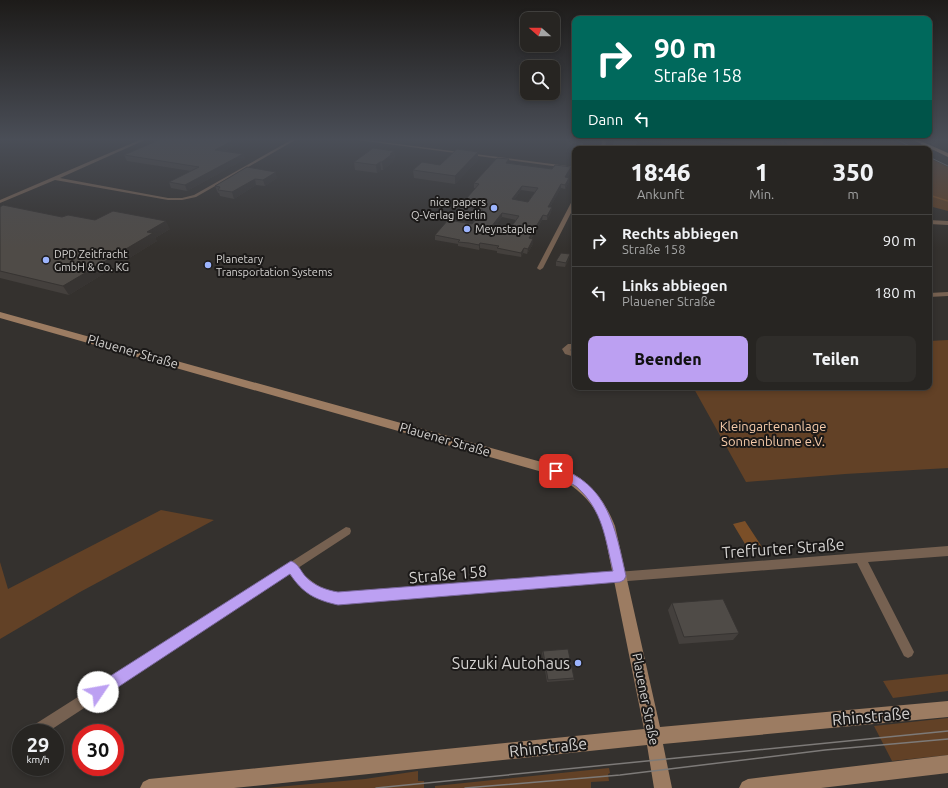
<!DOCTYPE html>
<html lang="de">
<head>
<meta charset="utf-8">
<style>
  :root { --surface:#272522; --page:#2f2d2a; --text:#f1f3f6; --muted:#a4a5a5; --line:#434240; --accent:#bca0f2 }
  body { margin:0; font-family:Ubuntu,sans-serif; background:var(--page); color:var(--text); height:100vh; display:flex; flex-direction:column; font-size:15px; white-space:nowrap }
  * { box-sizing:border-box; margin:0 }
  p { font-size:13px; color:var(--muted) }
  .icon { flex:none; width:22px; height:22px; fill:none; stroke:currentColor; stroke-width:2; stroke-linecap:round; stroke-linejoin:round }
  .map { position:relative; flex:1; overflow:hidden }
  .panel { position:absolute; left:572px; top:146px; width:360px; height:244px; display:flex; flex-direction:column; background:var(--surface); border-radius:8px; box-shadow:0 2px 6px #0003,0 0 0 1px var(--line) }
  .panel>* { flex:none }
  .hud { position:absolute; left:572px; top:16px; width:360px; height:122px; border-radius:8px; box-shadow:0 2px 6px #0003,0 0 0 1px var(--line); background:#00695c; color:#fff; overflow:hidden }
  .needle { width:26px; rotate:290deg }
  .tools { position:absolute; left:520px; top:12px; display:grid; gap:8px }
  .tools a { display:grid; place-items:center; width:40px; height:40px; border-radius:8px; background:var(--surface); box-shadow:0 2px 6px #0003,0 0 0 1px var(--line); font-size:20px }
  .speed { position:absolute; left:12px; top:724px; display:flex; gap:8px; font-size:20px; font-weight:700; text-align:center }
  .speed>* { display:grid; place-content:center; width:52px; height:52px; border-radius:50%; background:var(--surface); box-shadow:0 2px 6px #0003,0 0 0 1px var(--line); line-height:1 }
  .speed small { font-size:10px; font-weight:400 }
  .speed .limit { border:6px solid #d22; background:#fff; color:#111 }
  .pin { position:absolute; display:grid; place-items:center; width:34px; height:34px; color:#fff; margin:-17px; border-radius:8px; box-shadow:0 2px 6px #0006 }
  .me { position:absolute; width:44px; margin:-22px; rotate:57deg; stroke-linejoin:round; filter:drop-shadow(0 0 3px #0008) }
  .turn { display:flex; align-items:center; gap:14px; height:84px; padding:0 16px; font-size:18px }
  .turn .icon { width:52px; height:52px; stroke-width:2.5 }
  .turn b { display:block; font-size:28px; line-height:34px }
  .then { display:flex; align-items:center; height:38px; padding:0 16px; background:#0003; gap:8px; font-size:15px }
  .eta { display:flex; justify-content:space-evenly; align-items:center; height:68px; text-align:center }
  .eta b { font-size:24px; font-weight:800; line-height:28px }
  .cta { display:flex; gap:8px; margin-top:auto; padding:8px 16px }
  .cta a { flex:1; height:46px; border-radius:8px; background:var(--accent); color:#111; font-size:16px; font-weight:800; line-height:46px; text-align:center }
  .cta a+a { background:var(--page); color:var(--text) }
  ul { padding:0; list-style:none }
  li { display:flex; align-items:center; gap:12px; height:52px; padding:0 16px; border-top:1px solid var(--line) }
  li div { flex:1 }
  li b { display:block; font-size:15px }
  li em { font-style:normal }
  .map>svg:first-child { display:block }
</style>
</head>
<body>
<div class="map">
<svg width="948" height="788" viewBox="0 0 948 788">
  <rect width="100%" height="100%" fill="#34312e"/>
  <path fill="#624126" d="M 621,139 L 688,139 L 694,141 L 758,147 L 761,147 L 763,144 L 774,141 L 776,139 L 784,139 L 785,143 L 798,149 L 708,149 Z
    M 823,139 L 890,139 L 910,149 L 823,149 Z
    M 929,158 L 948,167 L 948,211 L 929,206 Z
    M 948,340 L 948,468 L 845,474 L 746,482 L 693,387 L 929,387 L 929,341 Z
    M 161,510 L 214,520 L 80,592 L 0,639 L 0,562 L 8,589 Z
    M 948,674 L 948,691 L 893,698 L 883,681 Z
    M 948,718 L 948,755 L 892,761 L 874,726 Z
    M 609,768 L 610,773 L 608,774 L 609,781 L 591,782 L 591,788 L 435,788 L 435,786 Z
    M 418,771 L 418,781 L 424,781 L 424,788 L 266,788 L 365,779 Z"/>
  <path fill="#7b4f28" d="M 687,139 L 776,139 L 773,145 L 763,144 L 761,147 L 758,147 Z
    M 784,139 L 823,139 L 823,149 C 810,149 789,153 784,139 Z
    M 745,521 L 764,550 L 748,549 L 733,524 Z"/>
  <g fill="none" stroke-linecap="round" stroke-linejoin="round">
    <path stroke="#7b4f28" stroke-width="1.5" d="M 782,139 L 783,146 L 789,149
      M 929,195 L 948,201"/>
    <path fill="#766151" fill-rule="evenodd" d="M 142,139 L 147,139 L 60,178 L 168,198 L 182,198 L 194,195 L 293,139 L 297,139 L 196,197 L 182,200 L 168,200 L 55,180 L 0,203 L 0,200 Z
      M 350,139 L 359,139 L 575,167 L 575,169 Z
      M 601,139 L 605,139 L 606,143 L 604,149 L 600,149 L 602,143 Z
      M 573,199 L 575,199 L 575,205 L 543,268 L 540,270 L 538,269 L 537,268 Z
      M 929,220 L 948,221 L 948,225 L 929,224 Z
      M 948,292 L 948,296 L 929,297 L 929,293 Z
      M 568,344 L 575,344 L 575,348 L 570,350 L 575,352 L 575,357 L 565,354 L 562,349 Z
      M 346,527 L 350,528 L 351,531 L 350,534 L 298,568 C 309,581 321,589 338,594 L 948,546 L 948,556 L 868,562 L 912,648 L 914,652 L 912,656 L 908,658 L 904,656 L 857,563 L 338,604 C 318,599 302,590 289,574 L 46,733 L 27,733 L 29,728 Z"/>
    <path fill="#9c7c62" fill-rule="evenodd" d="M 0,312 L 556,466 C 586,476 604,498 615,526 L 660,727 L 948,701 L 948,717 L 663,744 L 672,788 L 654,788 L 647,745 L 234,788 L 140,788 L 143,782 L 149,779 L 644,729 L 603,526 C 593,501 576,486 553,475 L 0,318 Z
      M 948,755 L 948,773 L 821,788 L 739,788 L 742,782 L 748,779 Z"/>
    <path fill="#b9906e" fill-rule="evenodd" d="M 911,139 L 916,139 L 948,153 L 948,157 Z"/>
    <path stroke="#7d7a78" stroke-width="1" d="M 895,139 L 916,149
      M 929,157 L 948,166"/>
    <path stroke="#7d7a78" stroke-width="1.5" d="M 376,788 L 948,731
      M 465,788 L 620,775 L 825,750 L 948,739"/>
  </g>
  <path fill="#44403d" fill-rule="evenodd" d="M 157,139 L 248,139 L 225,151 L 243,154 L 245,159 L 187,191 L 171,188 L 169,182 L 191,171 L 127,161 L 124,155 L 160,139 Z
    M 394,151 L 395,159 L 393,160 L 393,162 L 383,170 L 381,170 L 377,173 L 355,170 L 354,162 Z
    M 478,160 L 455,184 L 414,178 L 413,170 L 440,165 Z
    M 509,163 L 552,169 L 571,167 L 571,172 L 567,178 L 569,178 L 569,182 L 565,189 L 561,188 L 550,207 L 552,207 L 551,212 L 547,220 L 542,220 L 531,239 L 533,239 L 533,244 L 527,254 L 523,253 L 521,257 L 497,253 L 497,251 L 480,248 L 479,250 L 469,248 L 458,246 L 458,244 L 435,240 L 435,235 L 472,224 L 480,214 L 460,211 L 460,206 L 476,188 L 474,188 L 474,183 ZM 521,190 L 535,192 L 528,202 L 514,200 ZM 502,217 L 516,220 L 509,230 L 494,228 Z
    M 247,167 L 277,178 L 265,186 L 256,185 L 234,199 L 220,196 L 219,193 L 218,193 L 215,186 Z
    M 0,207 L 62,217 L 170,229 L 155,238 L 157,241 L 69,295 L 0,278 Z
    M 570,254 L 569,259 L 565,267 L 556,266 L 556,261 Z
    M 672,603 L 739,633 L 733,640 L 679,644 L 668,610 Z
    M 543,651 L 574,678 L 574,680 L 547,682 L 542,653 Z"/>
  <path fill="#373432" d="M 236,139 L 248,139 L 217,155 L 215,150 Z
    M 394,151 L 395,159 L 393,160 L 393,162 L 383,170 L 382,162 Z
    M 478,152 L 478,160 L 455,184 L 455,176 Z
    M 243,154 L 245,159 L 187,191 L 185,185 Z
    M 380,162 L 381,170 L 377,173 L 376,165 Z
    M 571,167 L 571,172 L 565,182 L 565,177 Z
    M 276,172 L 277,178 L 265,186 L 263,180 Z
    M 569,178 L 569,182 L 565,189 L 565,185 Z
    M 255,179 L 256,185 L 234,199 L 232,192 Z
    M 561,184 L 561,188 L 548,211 L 548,207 Z
    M 522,186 L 521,190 L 511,204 L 512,199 Z
    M 552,207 L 551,212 L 547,220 L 547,216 Z
    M 502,213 L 502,217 L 491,232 L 491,227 Z
    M 543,215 L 542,220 L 528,243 L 529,238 Z
    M 166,221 L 170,229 L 155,238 L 157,241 L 69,295 L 63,286 L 147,232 Z
    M 533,239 L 533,244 L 527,254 L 528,249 Z
    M 480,243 L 480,248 L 479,250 L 479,245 Z
    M 524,248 L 523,253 L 521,257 L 521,253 Z
    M 570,254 L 569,259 L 565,267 L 566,263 Z"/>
  <path fill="#4f4b47" stroke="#373432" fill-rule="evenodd" d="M 161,139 L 236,139 L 215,150 L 243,154 L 185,185 L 169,182 L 199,167 L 124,155 Z
    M 615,139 L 627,139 L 626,140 L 638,141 L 635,149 L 610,149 Z
    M 373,148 L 394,151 L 390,154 L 392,154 L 382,162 L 380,162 L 376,165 L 354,162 Z
    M 457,149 L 478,152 L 455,176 L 413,170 L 422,162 L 440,165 Z
    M 497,158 L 509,159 L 506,163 L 552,169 L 555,165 L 571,167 L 565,177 L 569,178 L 565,185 L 561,184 L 548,207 L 552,207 L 547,216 L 543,215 L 529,238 L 533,239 L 528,249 L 524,248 L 521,253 L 497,248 L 499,246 L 480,243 L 479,245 L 469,243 L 458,242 L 460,240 L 435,235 L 448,220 L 472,224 L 483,210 L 460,206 L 479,184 L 474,183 ZM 522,186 L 538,188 L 528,202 L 512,199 ZM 502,213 L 519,216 L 509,230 L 491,227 Z
    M 247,167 L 276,172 L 263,180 L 255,179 L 232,192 L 218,190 L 220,187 L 215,186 Z
    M 3,205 L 62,217 L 68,215 L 95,220 L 113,211 L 166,221 L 147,232 L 153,233 L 63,286 L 0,271 L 0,207 Z
    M 561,253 L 570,254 L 566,263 L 556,261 Z
    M 723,599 L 739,633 L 684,637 L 672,603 Z
    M 568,649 L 574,678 L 548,680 L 543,651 Z"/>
  <linearGradient id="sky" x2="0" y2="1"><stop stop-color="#1d1b19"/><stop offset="0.56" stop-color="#4a4e57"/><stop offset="1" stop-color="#4a4e57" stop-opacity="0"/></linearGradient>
  <rect width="948" height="249" fill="url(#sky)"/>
  <path fill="#bca0f2" stroke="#7a689d" d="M 556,467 C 609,484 615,528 626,576 L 624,580 L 620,582 L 338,605 C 316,600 303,594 290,574 L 103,697 L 98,699 L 93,697 L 91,692 L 93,687 L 291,561 C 299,564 301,572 306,577 C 315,586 326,590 338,592 L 613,571 C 605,538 603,511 577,487 C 570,482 554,476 551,471 L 553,468 Z"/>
  <g fill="#9cb4fd" stroke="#1b1918" stroke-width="1.5">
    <circle cx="494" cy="208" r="4"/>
    <circle cx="467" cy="229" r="4"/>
    <circle cx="46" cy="260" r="4"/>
    <circle cx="208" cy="265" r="4"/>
    <circle cx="578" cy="663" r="4"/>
  </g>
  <g text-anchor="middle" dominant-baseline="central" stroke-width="4" stroke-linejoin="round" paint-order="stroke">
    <g font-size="11" fill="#d4d2d0" stroke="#1b1918" text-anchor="start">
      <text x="486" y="202" text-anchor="end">nice papers<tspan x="486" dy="13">Q-Verlag Berlin</tspan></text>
      <text x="475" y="229">Meynstapler</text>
      <text x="54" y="254">DPD Zeitfracht<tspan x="54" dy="13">GmbH &amp; Co. KG</tspan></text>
      <text x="216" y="259">Planetary<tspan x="216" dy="13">Transportation Systems</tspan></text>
    </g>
    <g font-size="13" fill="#d4d2d0" stroke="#1b1918">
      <text transform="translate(133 351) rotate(16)">Plauener Straße</text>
      <text transform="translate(445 439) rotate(16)">Plauener Straße</text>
      <text transform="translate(646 699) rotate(79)">Plauener Straße</text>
    </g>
    <g font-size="13" fill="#f7ccab" stroke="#1b1918">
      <text x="773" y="426">Kleingartenanlage<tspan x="773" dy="15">Sonnenblume e.V.</tspan></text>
    </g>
    <g font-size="16" fill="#d4d2d0" stroke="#1b1918">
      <text transform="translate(783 548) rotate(-4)">Treffurter Straße</text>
      <text transform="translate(448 574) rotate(-5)">Straße 158</text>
      <text transform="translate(871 716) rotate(-5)">Rhinstraße</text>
      <text transform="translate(548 747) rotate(-6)">Rhinstraße</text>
    </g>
    <g font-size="16" fill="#d4d2d0" stroke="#1b1918" text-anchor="end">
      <text x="570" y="663">Suzuki Autohaus</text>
    </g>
  </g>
</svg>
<div class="tools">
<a><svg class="needle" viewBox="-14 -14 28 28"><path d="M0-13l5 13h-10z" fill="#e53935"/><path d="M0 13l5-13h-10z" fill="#a4a5a5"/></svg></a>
<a><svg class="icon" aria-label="search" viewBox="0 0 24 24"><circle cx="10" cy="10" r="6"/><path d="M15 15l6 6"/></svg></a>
</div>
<div class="speed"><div>29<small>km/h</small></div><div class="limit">30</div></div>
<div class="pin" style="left:556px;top:471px;background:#d93025"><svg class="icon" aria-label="arrive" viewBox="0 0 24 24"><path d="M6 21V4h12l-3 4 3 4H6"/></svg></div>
<svg class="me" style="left:98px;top:692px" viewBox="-20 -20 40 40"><circle r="19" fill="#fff"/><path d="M0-13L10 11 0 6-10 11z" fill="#bca0f2"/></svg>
<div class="hud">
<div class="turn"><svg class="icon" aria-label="right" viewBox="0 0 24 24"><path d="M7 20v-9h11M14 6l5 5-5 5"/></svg><div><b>90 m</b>Straße 158</div></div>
<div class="then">Dann<svg class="icon" aria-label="left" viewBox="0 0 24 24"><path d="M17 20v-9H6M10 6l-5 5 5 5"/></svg></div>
</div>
<section class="panel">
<div class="eta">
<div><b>18:46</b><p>Ankunft</p></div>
<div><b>1</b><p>Min.</p></div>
<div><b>350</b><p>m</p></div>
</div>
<ul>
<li><svg class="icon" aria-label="right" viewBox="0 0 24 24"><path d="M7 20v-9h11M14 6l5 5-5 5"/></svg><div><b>Rechts abbiegen</b><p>Straße 158</p></div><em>90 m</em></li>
<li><svg class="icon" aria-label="left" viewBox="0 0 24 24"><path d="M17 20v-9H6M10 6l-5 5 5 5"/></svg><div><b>Links abbiegen</b><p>Plauener Straße</p></div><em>180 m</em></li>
</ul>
<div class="cta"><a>Beenden</a><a>Teilen</a></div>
</section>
</div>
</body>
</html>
